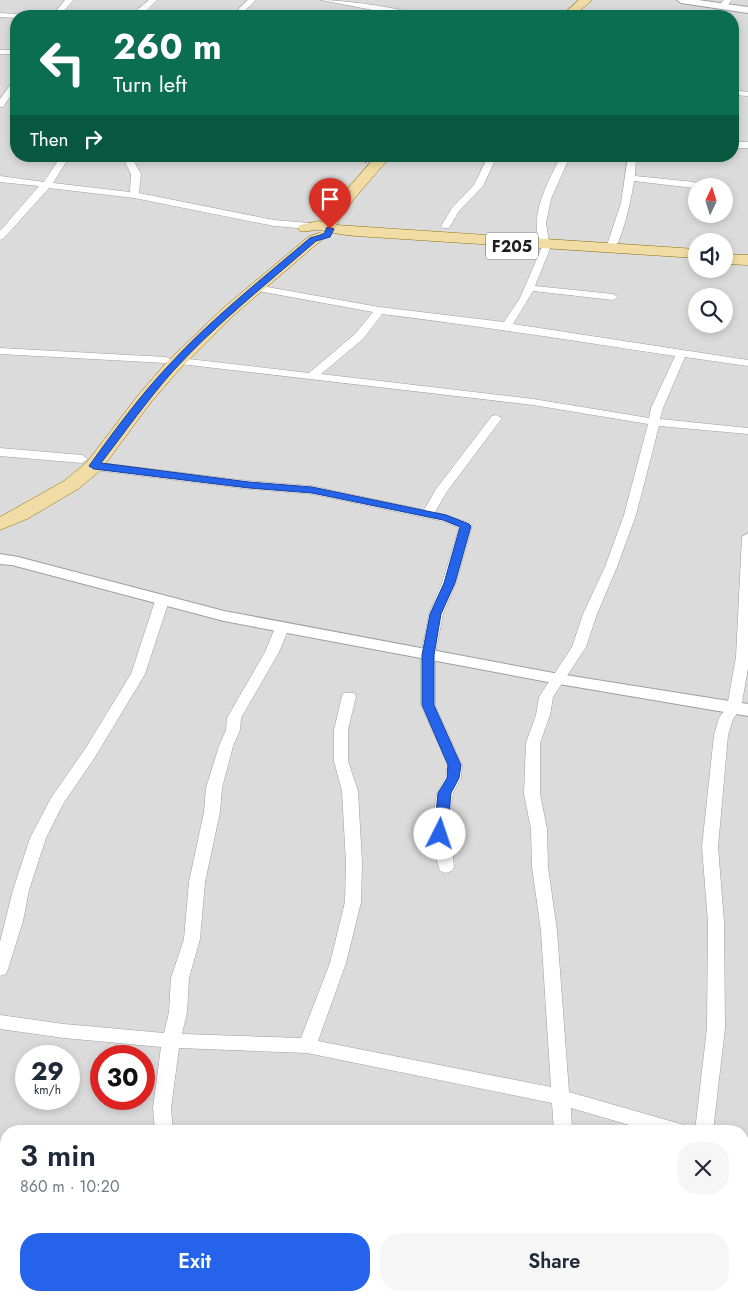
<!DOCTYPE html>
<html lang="en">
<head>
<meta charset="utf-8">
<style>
  :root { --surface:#fff; --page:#f6f6f7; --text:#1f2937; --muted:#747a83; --accent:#2563eb }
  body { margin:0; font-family:Jost,sans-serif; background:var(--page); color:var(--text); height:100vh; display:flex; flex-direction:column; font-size:19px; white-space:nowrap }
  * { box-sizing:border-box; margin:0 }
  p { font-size:16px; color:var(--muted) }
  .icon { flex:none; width:28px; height:28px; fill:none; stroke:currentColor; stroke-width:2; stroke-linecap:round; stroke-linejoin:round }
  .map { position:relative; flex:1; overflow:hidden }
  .side { position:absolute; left:0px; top:1125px; width:749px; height:176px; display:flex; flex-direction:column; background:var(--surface); border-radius:20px 20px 0 0; box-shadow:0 2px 8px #0003 }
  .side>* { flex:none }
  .banner { position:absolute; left:10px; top:10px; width:729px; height:152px; border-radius:20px; box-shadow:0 2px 8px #0003; background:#0b6e4f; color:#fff; overflow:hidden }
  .needle { width:32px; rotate:4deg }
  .fabs { position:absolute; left:688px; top:178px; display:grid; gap:10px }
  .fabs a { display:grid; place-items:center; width:45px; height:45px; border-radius:50%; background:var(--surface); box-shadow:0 2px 8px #0003; font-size:25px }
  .speed { position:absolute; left:15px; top:1045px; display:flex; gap:10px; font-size:25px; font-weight:700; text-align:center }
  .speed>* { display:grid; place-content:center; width:65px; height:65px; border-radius:50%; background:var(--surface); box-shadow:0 2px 8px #0003; line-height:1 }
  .speed small { font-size:12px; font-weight:400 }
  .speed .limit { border:8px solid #d22; background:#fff; color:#111 }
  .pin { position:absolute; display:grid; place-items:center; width:42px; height:42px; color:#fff; margin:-51px -21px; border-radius:50% 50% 50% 0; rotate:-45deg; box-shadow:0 0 5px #0007 }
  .pin .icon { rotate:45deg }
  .me { position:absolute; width:55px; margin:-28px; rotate:4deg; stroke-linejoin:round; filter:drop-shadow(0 0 4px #0008) }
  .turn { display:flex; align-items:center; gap:18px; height:105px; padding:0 20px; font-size:22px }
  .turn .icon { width:65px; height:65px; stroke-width:2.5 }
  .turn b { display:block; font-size:35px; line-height:42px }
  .then { display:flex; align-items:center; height:48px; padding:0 20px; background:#0003; gap:10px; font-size:19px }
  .round { display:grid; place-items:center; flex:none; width:52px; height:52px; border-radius:20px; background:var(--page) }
  .head { display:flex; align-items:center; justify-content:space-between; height:85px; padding:0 20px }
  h1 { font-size:30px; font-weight:600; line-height:38px }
  .primary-button { display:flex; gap:10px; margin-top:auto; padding:10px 20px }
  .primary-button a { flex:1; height:58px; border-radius:20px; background:var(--accent); color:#fff; font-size:20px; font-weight:600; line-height:58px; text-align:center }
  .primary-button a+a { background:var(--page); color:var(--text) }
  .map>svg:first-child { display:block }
</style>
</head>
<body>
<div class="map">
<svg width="748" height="1301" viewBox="0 0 748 1301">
  <rect width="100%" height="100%" fill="#eeece5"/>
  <path fill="#dcdbdb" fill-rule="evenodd" d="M 0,0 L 748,0 L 748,1301 L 0,1301 ZM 16,16 L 732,16 L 732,156 L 16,156 ZM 696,186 L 724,186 L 724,214 L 696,214 ZM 696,241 L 724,241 L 724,269 L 696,269 ZM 696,296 L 724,296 L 724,324 L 696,324 ZM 26,1056 L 69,1056 L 69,1099 L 26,1099 ZM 101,1056 L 144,1056 L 144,1099 L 101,1099 ZM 6,1131 L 742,1131 L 742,1295 L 6,1295 Z"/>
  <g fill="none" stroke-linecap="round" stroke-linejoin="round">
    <g stroke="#9f9f9f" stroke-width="1">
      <path id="minor" d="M 65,0 L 73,0 L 60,16 L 52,16 Z
        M 149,0 L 157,0 L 145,12 L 144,16 L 136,16 L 138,9 Z
        M 248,0 L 256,0 L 239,16 L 231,16 Z
        M 321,0 C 340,0 403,7 417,16 L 404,16 Z
        M 724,0 L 732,0 L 725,8 L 719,8 L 718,6 Z
        M 0,13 L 16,14 L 20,16 L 16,16 L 16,18 L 0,17 Z
        M 0,50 L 16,50 L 16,54 L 0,54 Z
        M 13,81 L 16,81 L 16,88 L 3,107 L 0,107 L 0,99 Z
        M 732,90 L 748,92 L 748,96 L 732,95 Z
        M 732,142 L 748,142 L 748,148 L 732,148 Z
        M 61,156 L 70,156 L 53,183 L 130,192 L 131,174 L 122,156 L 131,156 L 141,174 L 139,193 L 274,220 L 309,223 L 314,226 L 309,229 L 274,226 L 134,198 L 49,188 L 3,239 L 0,240 L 0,231 L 39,186 L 0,182 L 0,176 L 44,182 Z
        M 353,156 L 366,156 L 372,160 L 368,163 Z
        M 488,156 L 497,156 L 483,186 L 459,211 L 449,228 L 443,228 L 441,226 L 452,208 L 474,185 Z
        M 561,156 L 570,156 L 551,199 L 546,223 L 550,249 L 535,286 L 613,294 L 618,297 L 613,300 L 533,291 L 513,324 L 748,360 L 748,366 L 685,357 L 663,408 L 660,419 L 748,428 L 748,434 L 659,426 L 636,515 L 617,567 L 597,614 L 586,647 L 553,697 L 550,715 L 540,743 L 540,794 L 547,829 L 548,867 L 557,931 L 569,1092 L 677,1123 L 684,1125 L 686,1131 L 650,1131 L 571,1108 L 572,1131 L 554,1131 L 552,1103 L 307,1053 L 179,1048 L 171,1108 L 173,1131 L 155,1131 L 153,1108 L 161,1047 L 64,1038 L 0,1029 L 0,1015 L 64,1024 L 164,1033 L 169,1012 L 171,978 L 184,939 L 189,882 L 204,812 L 206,788 L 219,746 L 226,730 L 227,718 L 265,652 L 275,628 L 282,624 L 289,628 L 279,652 L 241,718 L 240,730 L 233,746 L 222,788 L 220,812 L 205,882 L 200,939 L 189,978 L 187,1012 L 182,1034 L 301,1038 L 330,963 L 345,902 L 346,863 L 342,791 L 334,761 L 334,730 L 342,696 L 344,693 L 354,693 L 356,696 L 348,730 L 348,761 L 358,791 L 362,863 L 361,902 L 346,963 L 318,1041 L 551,1087 L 541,931 L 532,867 L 531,829 L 524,794 L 526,743 L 536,715 L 539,697 L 572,647 L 583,614 L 605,567 L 624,515 L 648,424 L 533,405 L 180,364 L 175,361 L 180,358 L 309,373 L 355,334 L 373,312 L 252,290 L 251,288 L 256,285 L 379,307 L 504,322 L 520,298 L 542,247 C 527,218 548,182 561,156 ZM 382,314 C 480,326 577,341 675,356 L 651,408 L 649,418 L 533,399 L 321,374 L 363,339 Z
        M 628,156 L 636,156 L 635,176 L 694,182 L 699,185 L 694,188 L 634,181 C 632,194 622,247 611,251 L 606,248 L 621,203 Z
        M 0,348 L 166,357 L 171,360 L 166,363 L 0,354 Z
        M 496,415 L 502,418 L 446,493 L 435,512 L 470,523 L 472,526 L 456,583 L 443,614 L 435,655 L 435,705 L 462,765 L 461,778 L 453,793 L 450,810 L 449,847 L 453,856 L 454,867 L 452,871 L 446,873 L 440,871 L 433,847 L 434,810 L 437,793 L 445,778 L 448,765 L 421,705 L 421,655 L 429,614 L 442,583 L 459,528 L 442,521 L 312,494 L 249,489 L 94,470 L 88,466 L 94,462 L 249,481 L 312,486 L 424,510 L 436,489 L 492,416 Z
        M 0,448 L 82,455 L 88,459 L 82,463 L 0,456 Z
        M 748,533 L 748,668 L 741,708 L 733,719 L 728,735 L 718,847 L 724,922 L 725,1028 L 713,1131 L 695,1131 L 707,1028 L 708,922 L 702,847 L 714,735 L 719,718 L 727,707 L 736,657 L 742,537 Z
        M 162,597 L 169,601 L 145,674 L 95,757 L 63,804 L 46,838 L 29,890 L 23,921 L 8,969 L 6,974 L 0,976 L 0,942 L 13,890 L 30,838 L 51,798 L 85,749 L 131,674 L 155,601 Z
        M 742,1142 L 748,1144 L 748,1160 L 742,1158 Z
        M 161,1295 L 181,1295 L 182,1301 L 162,1301 Z
        M 566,1295 L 586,1295 L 587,1301 L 567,1301 Z"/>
    </g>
    <g stroke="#9f9f9f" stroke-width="2">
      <path id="tertiary" d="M 677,0 L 698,0 L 748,7 L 748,13 L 681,3 Z
        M 0,554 L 18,557 L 224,611 L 559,674 L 748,704 L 748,716 L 559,684 L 224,621 L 12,565 L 0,564 Z"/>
    </g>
    <g stroke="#89720f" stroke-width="1">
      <path id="primary" d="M 579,0 L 592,0 L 574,16 L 561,16 Z
        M 376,156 L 391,156 L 353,200 L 336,225 L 696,249 L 696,258 L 356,236 C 344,235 332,233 320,230 C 313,229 307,233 300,231 L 298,228 L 300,225 L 319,221 L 323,222 L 343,194 Z
        M 319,233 L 324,234 L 326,237 L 318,243 L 234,315 L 178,371 L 151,402 L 101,470 L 78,489 L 27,519 L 0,530 L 0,517 L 64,481 L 87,462 L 139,394 L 166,363 L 222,309 L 308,237 Z
        M 724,254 L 748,255 L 748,265 L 724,264 Z"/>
    </g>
    <use href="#minor" fill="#fff" fill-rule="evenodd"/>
    <use href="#tertiary" fill="#fff" fill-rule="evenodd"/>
    <use href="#primary" fill="#f2dca5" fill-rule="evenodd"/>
  </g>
  <path fill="#2563eb" stroke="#184099" d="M 327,227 L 334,229 L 330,237 L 316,241 C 268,283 217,323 174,370 C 148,399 125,432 101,463 L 249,482 L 312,487 L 446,515 L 469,524 L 471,526 L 455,583 L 441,614 L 434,655 L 434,705 L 461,765 L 459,778 L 451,793 L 447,834 L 445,837 L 436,837 L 434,834 L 438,793 L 447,778 L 448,765 L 422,705 L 422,655 L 430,614 L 444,583 L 460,527 L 443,520 L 312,493 L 249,488 L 94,469 L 89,466 C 114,431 139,397 168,366 C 211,319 262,279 310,238 L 324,234 Z"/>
  <g text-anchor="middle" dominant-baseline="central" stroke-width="4" stroke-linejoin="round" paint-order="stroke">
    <rect fill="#fff" stroke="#626262" stroke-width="1" x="486" y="232.5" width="52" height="27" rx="4"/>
    <g font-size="16" font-weight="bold" fill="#1e1e1e">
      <text x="512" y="246">F205</text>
    </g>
  </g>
</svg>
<div class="fabs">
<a><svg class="needle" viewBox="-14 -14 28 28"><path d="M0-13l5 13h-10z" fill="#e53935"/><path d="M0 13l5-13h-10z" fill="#747a83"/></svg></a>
<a><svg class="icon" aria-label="sound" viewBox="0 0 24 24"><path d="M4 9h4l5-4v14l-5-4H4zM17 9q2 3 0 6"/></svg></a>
<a><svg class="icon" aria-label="search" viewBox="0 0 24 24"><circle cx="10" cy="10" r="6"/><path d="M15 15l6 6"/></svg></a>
</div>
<div class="speed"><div>29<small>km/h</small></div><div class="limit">30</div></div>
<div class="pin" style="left:330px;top:229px;background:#d93025"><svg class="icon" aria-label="arrive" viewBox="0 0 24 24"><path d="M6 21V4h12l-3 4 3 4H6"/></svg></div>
<svg class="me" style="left:440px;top:834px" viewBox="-20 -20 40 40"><circle r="19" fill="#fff"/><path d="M0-13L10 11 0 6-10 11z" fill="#2563eb"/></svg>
<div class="banner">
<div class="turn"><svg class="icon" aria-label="left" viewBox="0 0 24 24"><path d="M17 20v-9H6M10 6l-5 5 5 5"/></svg><div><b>260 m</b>Turn left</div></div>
<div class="then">Then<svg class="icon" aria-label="right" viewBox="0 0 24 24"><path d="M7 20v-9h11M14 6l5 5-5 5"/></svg></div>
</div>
<section class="side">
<div class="head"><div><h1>3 min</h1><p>860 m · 10:20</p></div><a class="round"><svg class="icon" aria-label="close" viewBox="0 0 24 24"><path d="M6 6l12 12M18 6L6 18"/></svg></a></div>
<div class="primary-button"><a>Exit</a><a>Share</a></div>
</section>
</div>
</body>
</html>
